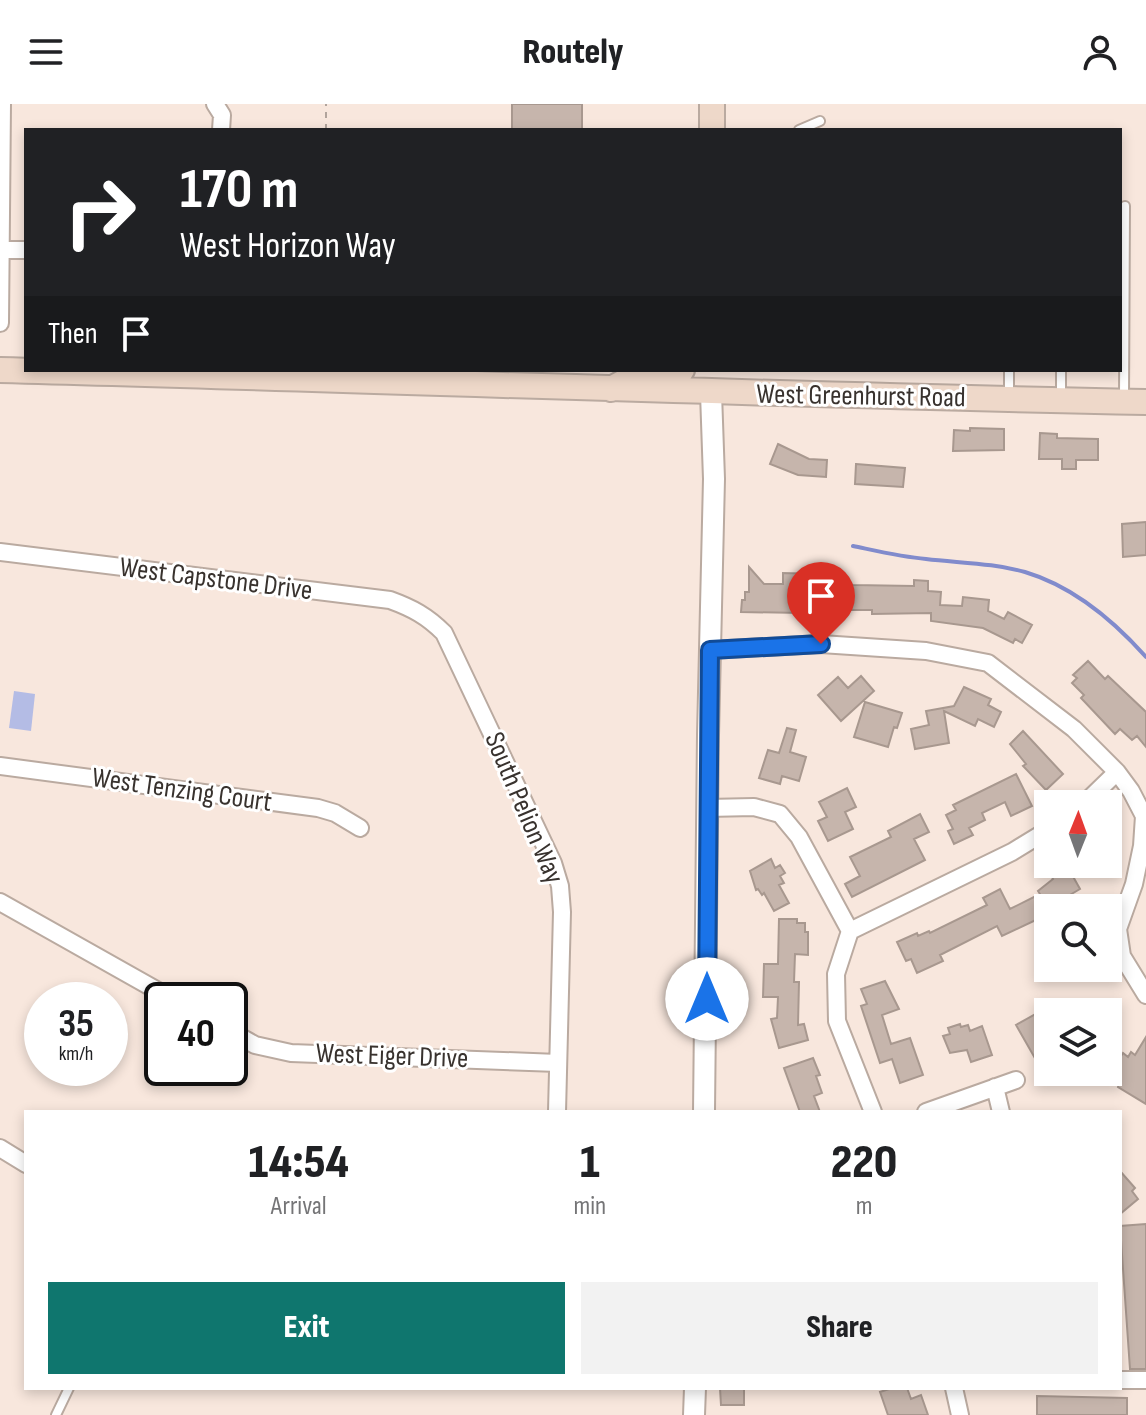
<!DOCTYPE html>
<html lang="en">
<head>
<meta charset="utf-8">
<style>
  :root { --surface:#fff; --page:#f2f2f2; --text:#202124; --muted:#757577; --accent:#0f766e }
  body { margin:0; font-family:"Sofia Sans Condensed",sans-serif; background:var(--page); color:var(--text); height:100vh; display:flex; flex-direction:column; font-size:30px; white-space:nowrap }
  * { box-sizing:border-box; margin:0 }
  p { font-size:26px; color:var(--muted) }
  .icon { flex:none; width:44px; height:44px; fill:none; stroke:currentColor; stroke-width:2; stroke-linecap:round; stroke-linejoin:round }
  .map { position:relative; flex:1; overflow:hidden }
  .panel { position:absolute; left:24px; top:1006px; width:1098px; height:280px; display:flex; flex-direction:column; background:var(--surface); border-radius:0px; box-shadow:0 4px 12px #0003 }
  .panel>* { flex:none }
  .top-card { position:absolute; left:24px; top:24px; width:1098px; height:244px; border-radius:0px; box-shadow:0 4px 12px #0003; background:#202124; color:#fff; overflow:hidden }
  .needle { width:52px; rotate:1deg }
  .buttons { position:absolute; left:1034px; top:686px; display:grid; gap:16px }
  .buttons a { display:grid; place-items:center; width:88px; height:88px; border-radius:0px; background:var(--surface); box-shadow:0 4px 12px #0003; font-size:40px }
  .speed { position:absolute; left:24px; top:878px; display:flex; gap:16px; font-size:40px; font-weight:700; text-align:center }
  .speed>* { display:grid; place-content:center; width:104px; height:104px; border-radius:50%; background:var(--surface); box-shadow:0 4px 12px #0003; line-height:1 }
  .speed small { font-size:20px; font-weight:400 }
  .speed .limit { border:4px solid #111; border-radius:12px; background:#fff; color:#111 }
  .pin { position:absolute; display:grid; place-items:center; width:68px; height:68px; color:#fff; margin:-82px -34px; border-radius:50% 50% 50% 0; rotate:-45deg; box-shadow:0 0 8px #0007 }
  .pin .icon { rotate:45deg }
  .me { position:absolute; width:88px; margin:-44px; rotate:0deg; stroke-linejoin:round; filter:drop-shadow(0 0 6px #0008) }
  .turn { display:flex; align-items:center; gap:28px; height:168px; padding:0 24px; font-size:36px }
  .turn .icon { width:104px; height:104px; stroke-width:2.5 }
  .turn b { display:block; font-size:56px; line-height:68px }
  .then { display:flex; align-items:center; height:76px; padding:0 24px; background:#0003; gap:16px; font-size:30px }
  .eta { display:flex; justify-content:space-evenly; align-items:center; height:136px; text-align:center }
  .eta b { font-size:48px; font-weight:800; line-height:56px }
  .button { display:flex; gap:16px; margin-top:auto; padding:16px 24px }
  .button a { flex:1; height:92px; border-radius:0px; background:var(--accent); color:#fff; font-size:32px; font-weight:800; line-height:92px; text-align:center }
  .button a+a { background:var(--page); color:var(--text) }
  header { display:flex; justify-content:space-between; align-items:center; height:104px; padding:0 24px; background:var(--surface); font-size:36px; font-weight:800 }
  .map>svg:first-child { display:block }
</style>
</head>
<body>
<header><svg class="icon" aria-label="menu" viewBox="0 0 24 24"><path d="M4 6h16M4 12h16M4 18h16"/></svg>Routely<svg class="icon" aria-label="person" viewBox="0 0 24 24"><circle cx="12" cy="8" r="4"/><path d="M4 21q1-7 8-7t8 7"/></svg></header>
<div class="map">
<svg width="1146" height="1311" viewBox="0 0 1146 1311">
  <rect width="100%" height="100%" fill="#f8e7dd"/>
  <path fill="#b4bce5" d="M 14,587 L 35,590 L 31,627 L 9,624 Z"/>
  <g fill="none" stroke-linecap="round" stroke-linejoin="round">
    <path stroke="#818bcc" stroke-width="4" d="M 853,442 C 877,447 902,453 926,455 C 959,459 993,459 1025,468 C 1072,482 1114,517 1146,553"/>
  </g>
  <path fill="#c6b5ac" stroke="#a8988f" stroke-width="2" d="M 512,0 L 582,0 L 582,26 L 512,26 Z
    M 970,324 L 1004,325 L 1004,346 L 953,347 L 954,326 L 970,327 Z
    M 1040,329 L 1057,330 L 1057,334 L 1098,335 L 1098,356 L 1076,356 L 1076,365 L 1062,365 L 1062,355 L 1039,355 Z
    M 778,340 L 809,355 L 827,356 L 826,373 L 798,371 L 770,360 Z
    M 856,360 L 905,364 L 903,383 L 855,380 Z
    M 1146,418 L 1146,451 L 1123,453 L 1122,420 Z
    M 749,463 L 764,480 L 783,480 L 783,469 L 820,470 L 820,479 L 853,481 L 914,482 L 914,476 L 928,477 L 928,487 L 941,488 L 940,501 L 962,502 L 963,493 L 989,496 L 988,507 L 1004,515 L 1008,508 L 1032,521 L 1022,539 L 1015,535 L 1013,539 L 983,524 L 931,517 L 931,509 L 872,510 L 872,506 L 842,506 L 843,502 L 826,502 L 827,492 L 803,491 L 802,509 L 741,508 L 742,496 L 745,496 L 745,488 L 749,488 Z
    M 1088,557 L 1105,575 L 1108,572 L 1146,608 L 1146,643 L 1137,632 L 1132,636 L 1120,625 L 1115,630 L 1081,594 L 1084,591 L 1072,579 L 1077,574 L 1073,571 Z
    M 861,572 L 874,587 L 841,617 L 818,591 L 838,573 L 848,584 Z
    M 964,583 L 991,595 L 988,601 L 1001,608 L 994,623 L 978,615 L 975,622 L 944,607 L 949,639 L 915,645 L 911,625 L 929,621 L 926,607 L 954,602 Z
    M 865,598 L 902,609 L 897,624 L 894,623 L 888,643 L 854,633 Z
    M 787,624 L 796,626 L 790,648 L 806,653 L 799,677 L 782,672 L 780,680 L 759,674 L 768,646 L 779,649 Z
    M 1023,627 L 1063,670 L 1046,686 L 1023,662 L 1026,660 L 1010,640 Z
    M 1016,670 L 1032,702 L 1011,712 L 1005,698 L 982,709 L 985,716 L 969,724 L 973,731 L 954,740 L 948,727 L 953,725 L 946,711 L 956,706 L 953,701 Z
    M 847,684 L 856,703 L 845,708 L 853,725 L 828,737 L 818,717 L 827,713 L 819,698 Z
    M 920,710 L 929,728 L 914,735 L 925,756 L 852,793 L 845,780 L 860,772 L 850,753 L 891,733 L 888,727 Z
    M 771,755 L 775,764 L 780,761 L 785,769 L 780,772 L 784,779 L 779,781 L 789,799 L 774,807 L 764,789 L 762,791 L 758,785 L 756,786 L 750,767 Z
    M 1045,760 L 1066,760 L 1080,785 L 1036,811 L 1038,815 L 1002,832 L 997,822 L 940,851 L 943,857 L 917,869 L 911,855 L 906,857 L 897,838 L 917,829 L 918,832 L 929,827 L 930,829 L 987,801 L 983,794 L 1000,785 L 1010,805 L 1040,790 L 1038,787 L 1053,775 Z
    M 779,815 L 797,815 L 797,819 L 805,819 L 805,828 L 808,828 L 808,851 L 795,850 L 794,878 L 799,878 L 798,921 L 804,920 L 808,936 L 779,944 L 771,915 L 777,914 L 778,893 L 763,893 L 764,860 L 778,860 Z
    M 885,877 L 899,905 L 882,911 L 891,940 L 910,934 L 923,971 L 900,979 L 892,955 L 880,959 L 861,902 L 867,900 L 861,885 Z
    M 1048,903 L 1048,977 L 1016,921 Z
    M 960,920 L 961,923 L 968,921 L 970,927 L 982,922 L 992,951 L 971,958 L 967,946 L 950,949 L 943,932 L 950,930 L 948,924 Z
    M 1146,933 L 1146,1000 L 1118,983 L 1119,980 L 1111,976 L 1116,968 L 1112,966 L 1123,949 L 1128,953 L 1131,948 L 1135,951 Z
    M 813,954 L 820,971 L 816,972 L 822,989 L 814,992 L 820,1008 L 800,1008 L 784,964 Z
    M 1120,1067 L 1135,1084 L 1132,1087 L 1138,1095 L 1120,1110 Z
    M 1146,1120 L 1146,1265 L 1130,1265 L 1120,1122 Z
    M 720,1284 L 744,1284 L 744,1301 L 721,1301 Z
    M 892,1284 L 907,1284 L 911,1295 L 921,1291 L 928,1311 L 888,1311 L 880,1288 Z
    M 1037,1292 L 1127,1294 L 1127,1311 L 1037,1311 Z"/>
  <g fill="none" stroke-linecap="round" stroke-linejoin="round">
    <g stroke="#baaaa0" stroke-width="12">
      <path id="service" d="M 799,26 L 820,17
        M 1061,293 L 1061,266
        M 1124,293 L 1125,102
        M 1009,294 L 1009,266
        M 56,1311 L 69,1284"/>
    </g>
    <g stroke="#baaaa0" stroke-width="20">
      <path id="minor" d="M 215,0 L 222,11 L 221,26
        M 0,146 L 26,146
        M 0,219 L 2,0
        M 0,448 L 390,496 C 412,504 427,512 444,529 L 553,759 L 560,782 L 562,808 L 557,1008
        M 710,546 L 821,540 L 926,547 L 988,559 L 1074,625 L 1117,668 L 1131,687 L 1144,712 L 1142,742 L 1134,780 L 1118,825 L 1122,852 L 1146,891
        M 0,662 L 318,704 L 335,709 L 360,724
        M 1084,700 L 1117,668
        M 707,704 L 754,703 L 780,710 L 799,733 L 850,827
        M 0,798 L 174,896
        M 230,927 L 255,941 L 291,949 L 558,959
        M 995,983 L 1001,1008
        M 873,1008 L 837,917 L 836,870 L 850,827 L 1012,748 L 1048,726
        M 926,1008 L 1016,976
        M 0,1044 L 26,1060
        M 1120,1276 L 1145,1276
        M 954,1284 L 960,1311"/>
    </g>
    <g stroke="#baaaa0" stroke-width="24">
      <path id="tertiary" d="M 704,1008 L 708,631 L 714,375 L 711,289
        M 694,1311 L 695,1284"/>
    </g>
    <g stroke="#baaaa0" stroke-width="28">
      <path id="secondary" d="M 712,26 L 712,0
        M 0,266 C 382,276 764,291 1146,298
        M 611,285 L 642,268 L 682,266"/>
    </g>
    <path stroke="#b1a49c" stroke-width="2" stroke-dasharray="6 6" stroke-linecap="butt" d="M 326,26 L 326,0"/>
    <use href="#service" stroke="#fff" stroke-width="8"/>
    <use href="#minor" stroke="#fff" stroke-width="16"/>
    <use href="#tertiary" stroke="#fff" stroke-width="20"/>
    <use href="#secondary" stroke="#eed8c9" stroke-width="24"/>
  </g>
  <g fill="none" stroke-linecap="round" stroke-linejoin="round">
    <g stroke="#114b97" stroke-width="20">
      <path id="route" d="M 707,895 L 710,546 L 821,540"/>
    </g>
    <use href="#route" stroke="#1a73e8" stroke-width="14"/>
  </g>
  <g text-anchor="middle" dominant-baseline="central" stroke-width="6" stroke-linejoin="round" paint-order="stroke">
    <g font-size="28" fill="#38322e" stroke="#fff">
      <text transform="translate(861 292) rotate(1)">West Greenhurst Road</text>
      <text transform="translate(216 475) rotate(7)">West Capstone Drive</text>
      <text transform="translate(182 686) rotate(8)">West Tenzing Court</text>
      <text transform="translate(524 704) rotate(67)">South Pelion Way</text>
      <text transform="translate(392 952) rotate(2)">West Eiger Drive</text>
    </g>
  </g>
</svg>
<div class="buttons">
<a><svg class="needle" viewBox="-14 -14 28 28"><path d="M0-13l5 13h-10z" fill="#e53935"/><path d="M0 13l5-13h-10z" fill="#757577"/></svg></a>
<a><svg class="icon" aria-label="search" viewBox="0 0 24 24"><circle cx="10" cy="10" r="6"/><path d="M15 15l6 6"/></svg></a>
<a><svg class="icon" aria-label="layers" viewBox="0 0 24 24"><path d="M12 4l9 5-9 5-9-5zM3 14l9 5 9-5"/></svg></a>
</div>
<div class="speed"><div>35<small>km/h</small></div><div class="limit">40</div></div>
<div class="pin" style="left:821px;top:540px;background:#d93025"><svg class="icon" aria-label="arrive" viewBox="0 0 24 24"><path d="M6 21V4h12l-3 4 3 4H6"/></svg></div>
<svg class="me" style="left:707px;top:895px" viewBox="-20 -20 40 40"><circle r="19" fill="#fff"/><path d="M0-13L10 11 0 6-10 11z" fill="#1a73e8"/></svg>
<div class="top-card">
<div class="turn"><svg class="icon" aria-label="right" viewBox="0 0 24 24"><path d="M7 20v-9h11M14 6l5 5-5 5"/></svg><div><b>170 m</b>West Horizon Way</div></div>
<div class="then">Then<svg class="icon" aria-label="arrive" viewBox="0 0 24 24"><path d="M6 21V4h12l-3 4 3 4H6"/></svg></div>
</div>
<section class="panel">
<div class="eta">
<div><b>14:54</b><p>Arrival</p></div>
<div><b>1</b><p>min</p></div>
<div><b>220</b><p>m</p></div>
</div>
<div class="button"><a>Exit</a><a>Share</a></div>
</section>
</div>
</body>
</html>
